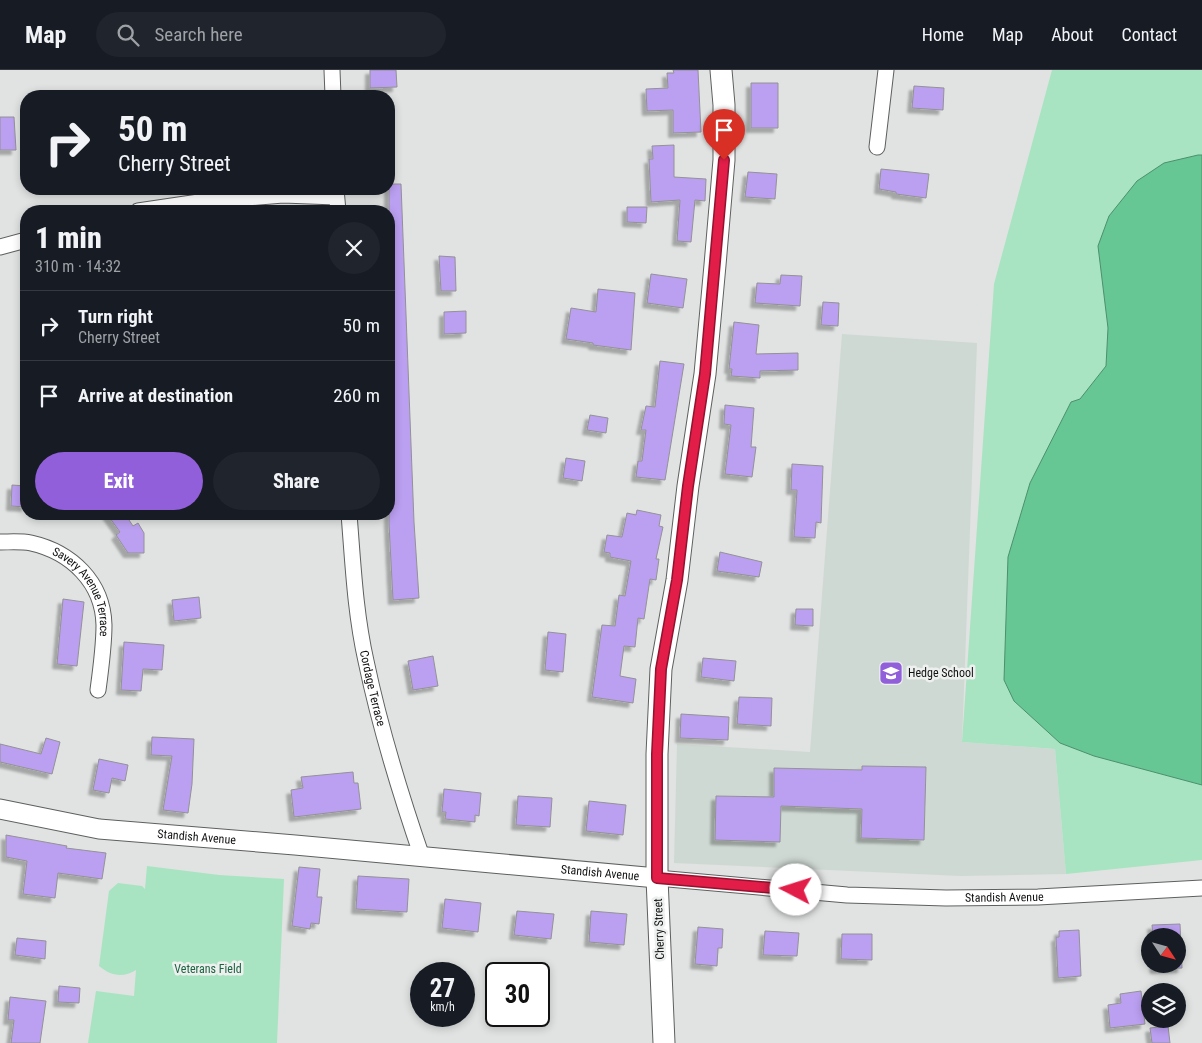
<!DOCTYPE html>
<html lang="en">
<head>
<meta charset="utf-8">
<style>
  :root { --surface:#171b24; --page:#20242c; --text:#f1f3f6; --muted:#9ea1a6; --line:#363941; --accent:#905fd9 }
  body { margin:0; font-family:"Roboto Condensed",sans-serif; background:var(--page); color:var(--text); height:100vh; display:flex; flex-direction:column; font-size:19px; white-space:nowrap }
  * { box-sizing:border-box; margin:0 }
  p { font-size:16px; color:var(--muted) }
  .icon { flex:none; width:28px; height:28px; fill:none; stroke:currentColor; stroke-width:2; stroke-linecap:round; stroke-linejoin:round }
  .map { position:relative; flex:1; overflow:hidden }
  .details { position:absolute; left:20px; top:135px; width:375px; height:315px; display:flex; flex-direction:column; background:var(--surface); border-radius:20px; box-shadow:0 2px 8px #0003 }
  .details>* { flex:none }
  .top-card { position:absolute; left:20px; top:20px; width:375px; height:105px; border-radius:20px; box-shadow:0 2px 8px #0003; background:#171b24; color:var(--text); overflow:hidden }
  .needle { width:32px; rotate:126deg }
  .controls { position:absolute; left:1141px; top:858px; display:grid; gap:10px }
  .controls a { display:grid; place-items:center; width:45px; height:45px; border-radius:50%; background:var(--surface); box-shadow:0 2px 8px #0003; font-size:25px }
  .speed { position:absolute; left:410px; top:892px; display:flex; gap:10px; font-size:25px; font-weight:700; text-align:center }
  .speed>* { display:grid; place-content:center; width:65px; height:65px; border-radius:50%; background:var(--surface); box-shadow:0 2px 8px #0003; line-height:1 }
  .speed small { font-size:12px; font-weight:400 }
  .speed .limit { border:2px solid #111; border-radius:8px; background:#fff; color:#111 }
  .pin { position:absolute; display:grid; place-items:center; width:42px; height:42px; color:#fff; margin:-51px -21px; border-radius:50% 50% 50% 0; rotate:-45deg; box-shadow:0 0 5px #0007 }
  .pin .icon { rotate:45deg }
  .me { position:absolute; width:55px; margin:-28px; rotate:275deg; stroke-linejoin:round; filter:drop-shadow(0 0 4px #0008) }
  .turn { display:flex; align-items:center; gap:18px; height:105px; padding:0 15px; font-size:22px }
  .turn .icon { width:65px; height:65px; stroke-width:2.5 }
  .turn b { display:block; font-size:35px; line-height:42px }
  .round { display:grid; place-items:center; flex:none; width:52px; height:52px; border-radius:26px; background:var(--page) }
  .summary { display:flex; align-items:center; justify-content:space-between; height:85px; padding:0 15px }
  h1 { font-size:30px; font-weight:800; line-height:38px }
  .primary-button { display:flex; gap:10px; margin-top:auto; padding:10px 15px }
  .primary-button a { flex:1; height:58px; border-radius:30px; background:var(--accent); color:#fff; font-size:20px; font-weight:800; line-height:58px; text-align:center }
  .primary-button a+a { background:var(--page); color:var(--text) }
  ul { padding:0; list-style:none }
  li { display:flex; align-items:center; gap:15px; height:70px; padding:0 15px; border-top:1px solid var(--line) }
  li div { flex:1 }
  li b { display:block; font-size:19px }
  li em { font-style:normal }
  header { display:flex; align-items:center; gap:30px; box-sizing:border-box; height:70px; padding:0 25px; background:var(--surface); border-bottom:1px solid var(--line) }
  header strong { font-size:24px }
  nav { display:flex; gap:28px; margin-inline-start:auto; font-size:18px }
  .search { width:350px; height:45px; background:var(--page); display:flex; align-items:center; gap:12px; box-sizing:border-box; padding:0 18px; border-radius:28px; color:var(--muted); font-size:19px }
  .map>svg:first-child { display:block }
</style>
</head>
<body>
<header>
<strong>Map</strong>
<div class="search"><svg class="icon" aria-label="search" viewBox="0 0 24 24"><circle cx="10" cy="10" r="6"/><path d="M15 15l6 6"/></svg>Search here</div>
<nav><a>Home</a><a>Map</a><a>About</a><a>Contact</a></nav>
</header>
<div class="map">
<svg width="1202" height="973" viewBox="0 0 1202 973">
  <defs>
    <filter id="shadow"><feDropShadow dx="-4.5" dy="4.5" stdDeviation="1" flood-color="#0004"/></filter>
  </defs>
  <rect width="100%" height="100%" fill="#e0e3e1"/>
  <path fill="#cfd9d3" d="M 842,264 L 977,273 L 962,672 L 1055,679 L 1066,804 L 961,806 L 674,793 L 677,674 L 810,682 Z"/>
  <path fill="#a8e4c1" d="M 1052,0 L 1202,0 L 1202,790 L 1066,804 L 1055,679 L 962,672 L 994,214 Z
    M 147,796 L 219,805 L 284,809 L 277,973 L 88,973 L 96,921 L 134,926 L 136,900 C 123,908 111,906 99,896 L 109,821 L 118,813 L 142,816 L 145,819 Z"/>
  <path fill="#66c694" stroke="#4c906d" d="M 1198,85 L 1202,85 L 1202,715 L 1094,686 L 1060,673 L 1014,631 L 1004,610 L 1008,487 L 1030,413 L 1071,332 L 1080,329 L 1106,296 L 1108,258 L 1098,176 L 1109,146 L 1137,111 L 1164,93 Z"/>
  <path fill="#bb9ff1" stroke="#939295" filter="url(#shadow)" d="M 370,0 L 396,0 L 397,17 L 370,18 Z
    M 673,0 L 698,0 L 701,62 L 673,63 L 673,40 L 647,41 L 646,19 L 668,18 L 667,3 L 674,3 Z
    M 751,13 L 778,13 L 778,58 L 751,58 Z
    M 914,16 L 944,18 L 943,40 L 912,38 Z
    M 0,47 L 14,47 L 16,80 L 0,80 Z
    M 674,75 L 674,107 L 706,109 L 705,131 L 695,130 L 691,172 L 677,171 L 680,130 L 651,132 L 649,89 L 653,89 L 652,76 Z
    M 881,99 L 929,104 L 926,128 L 896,124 L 896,122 L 879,119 Z
    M 748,102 L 777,104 L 775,129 L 745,127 Z
    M 389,114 L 401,114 L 414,452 L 419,528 L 393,530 L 389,454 Z
    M 627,137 L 647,137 L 646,153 L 627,152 Z
    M 439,186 L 455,187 L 456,221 L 441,221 Z
    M 651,204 L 687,209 L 683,238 L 647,233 Z
    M 781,205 L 802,206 L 800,236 L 755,233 L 757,213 L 780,214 Z
    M 598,219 L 635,223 L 631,280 L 593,275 L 593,273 L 566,269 L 571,238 L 596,242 Z
    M 823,232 L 839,233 L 838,256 L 821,255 Z
    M 466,241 L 466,263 L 444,264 L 444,242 Z
    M 734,252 L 759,255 L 756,284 L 798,283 L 798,300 L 760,301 L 760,308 L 731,306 L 732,299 L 729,299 Z
    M 660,291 L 684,294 L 665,410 L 636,407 L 638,391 L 642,391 L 646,360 L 641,360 L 646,336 L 655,337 Z
    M 725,335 L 754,338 L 751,377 L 756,377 L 752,407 L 725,404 L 731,355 L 724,354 Z
    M 590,345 L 608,348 L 606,363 L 587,360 Z
    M 566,388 L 585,391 L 582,411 L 563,408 Z
    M 792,394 L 823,396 L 821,453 L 816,452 L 815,468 L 794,467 L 797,420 L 791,420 Z
    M 12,415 L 26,416 L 26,437 L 11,436 Z
    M 637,440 L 661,445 L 659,456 L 663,457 L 656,489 L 659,489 L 656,510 L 650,509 L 644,549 L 638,548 L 635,577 L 624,576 L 620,606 L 636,609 L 633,633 L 592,627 L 602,555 L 615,556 L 619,525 L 625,526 L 631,491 L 610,487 L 610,483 L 604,482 L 607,465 L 622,467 L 627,443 L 636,445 Z
    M 107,444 L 125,444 L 133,456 L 138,453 L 144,463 L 144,483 L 128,483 L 116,465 L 120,462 Z
    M 720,482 L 762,492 L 759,507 L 717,501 Z
    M 199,527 L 201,548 L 174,551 L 172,530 Z
    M 63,529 L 84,532 L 77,596 L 57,594 Z
    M 796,539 L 813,539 L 813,556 L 795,555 Z
    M 548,562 L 566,564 L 563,602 L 545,600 Z
    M 124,572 L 164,575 L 162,600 L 143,599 L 141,621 L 121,620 Z
    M 433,586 L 438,616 L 413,620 L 408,591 Z
    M 703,588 L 736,591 L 734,611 L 701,607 Z
    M 739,627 L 772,628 L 771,656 L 737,654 Z
    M 681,644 L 729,647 L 728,670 L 680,668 Z
    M 152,667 L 194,669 L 192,714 L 188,743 L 163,740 L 172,686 L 151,685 Z
    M 46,668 L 60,672 L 52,704 L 0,692 L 0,674 L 41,684 Z
    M 99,689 L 128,695 L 125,711 L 112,708 L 109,723 L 93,720 Z
    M 862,696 L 926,697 L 924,770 L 861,768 L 862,739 L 781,736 L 780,772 L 715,770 L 716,726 L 774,727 L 774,698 L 862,700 Z
    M 353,702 L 354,713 L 358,713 L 361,739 L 294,747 L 291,720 L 303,718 L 301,707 Z
    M 444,719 L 481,723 L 479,746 L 475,745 L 475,752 L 445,749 L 446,742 L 442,742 Z
    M 518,726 L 552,728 L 550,757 L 516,755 Z
    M 589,731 L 626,735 L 623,765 L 586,761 Z
    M 6,765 L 67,776 L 66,778 L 106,783 L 102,809 L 58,803 L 55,828 L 23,824 L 27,791 L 6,787 Z
    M 299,797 L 320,799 L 317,827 L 322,827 L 319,854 L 311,853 L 310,859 L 292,856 Z
    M 358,806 L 409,809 L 407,842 L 356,839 Z
    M 445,829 L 481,833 L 478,862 L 442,858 Z
    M 517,841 L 554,844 L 551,869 L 514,865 Z
    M 591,841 L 627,844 L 624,875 L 589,872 Z
    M 1180,854 L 1182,898 L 1155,899 L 1154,894 L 1178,894 L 1178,866 L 1153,866 L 1152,855 Z
    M 698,857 L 723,859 L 722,878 L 718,878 L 717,896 L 695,894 Z
    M 1079,860 L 1081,906 L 1058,908 L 1056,867 L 1059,867 L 1059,861 Z
    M 765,861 L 799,863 L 797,886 L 763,885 Z
    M 842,864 L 872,864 L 872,890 L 841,889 Z
    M 17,868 L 46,871 L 45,889 L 15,885 Z
    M 59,916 L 80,918 L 79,933 L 58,932 Z
    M 1141,921 L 1145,954 L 1110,958 L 1108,935 L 1121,933 L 1120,924 Z
    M 10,927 L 46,931 L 40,973 L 11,973 L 14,950 L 8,950 Z
    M 1168,956 L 1170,973 L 1152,973 L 1150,958 Z"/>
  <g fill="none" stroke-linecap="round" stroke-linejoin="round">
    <g stroke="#5d605e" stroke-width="17">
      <g id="minor">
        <path d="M 332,0 L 333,26"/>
        <path d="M 877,77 L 886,0"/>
        <path d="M 336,119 L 338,141"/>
        <path d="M 138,141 L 199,132 L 283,125 L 336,127"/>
        <path d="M 0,177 L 26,170"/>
        <path id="s1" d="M 349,444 C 353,493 355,542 366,591 C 380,658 400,723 422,787"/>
        <path id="s2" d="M 0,472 C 10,472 21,471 31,473 C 71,482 103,512 104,555 C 104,576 101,598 98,620"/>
        <path id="s3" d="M 657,808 L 847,825 L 946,828 L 1038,827 L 1202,818"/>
      </g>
    </g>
    <g stroke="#5d605e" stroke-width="21">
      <g id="tertiary">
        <path id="s4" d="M 0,739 L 99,759 L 295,775 L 657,808"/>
      </g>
    </g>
    <g stroke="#5d605e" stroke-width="23">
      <path id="secondary" d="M 664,973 L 657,808 L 657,684 L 661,599 L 677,510 L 688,416 L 705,304 L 715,195 L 724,90 L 724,35 L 721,0"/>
    </g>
    <use href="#minor" stroke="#fff" stroke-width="15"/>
    <use href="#tertiary" stroke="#fff" stroke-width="19"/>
    <use href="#secondary" stroke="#fff" stroke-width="21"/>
  </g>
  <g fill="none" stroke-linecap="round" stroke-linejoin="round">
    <g stroke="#92132f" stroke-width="12">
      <path id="route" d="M 724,90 L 705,304 L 688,416 L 677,510 L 661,599 L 657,684 L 657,808 L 796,820"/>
    </g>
    <use href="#route" stroke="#e11d48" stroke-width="9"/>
  </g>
  <defs>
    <g id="school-square" transform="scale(1.25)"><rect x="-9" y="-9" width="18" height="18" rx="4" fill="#905fd9" stroke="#edf0ee"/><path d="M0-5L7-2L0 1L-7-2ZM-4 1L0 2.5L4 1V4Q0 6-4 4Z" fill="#fff"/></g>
  </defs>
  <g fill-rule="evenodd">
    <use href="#school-square" x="891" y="603"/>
  </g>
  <g text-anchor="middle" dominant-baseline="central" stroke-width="5" stroke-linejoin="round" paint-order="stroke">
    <g font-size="12" fill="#101211" stroke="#edf0ee">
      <text stroke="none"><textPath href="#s2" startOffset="108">Savery Avenue Terrace</textPath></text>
      <text stroke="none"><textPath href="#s1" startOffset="176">Cordage Terrace</textPath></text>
      <text stroke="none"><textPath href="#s4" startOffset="199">Standish Avenue</textPath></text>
      <text stroke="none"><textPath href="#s4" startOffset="604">Standish Avenue</textPath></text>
      <text stroke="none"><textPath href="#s3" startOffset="348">Standish Avenue</textPath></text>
      <text transform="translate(659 859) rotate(-92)">Cherry Street</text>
    </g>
    <g font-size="12" fill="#101211" stroke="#edf0ee" text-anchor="start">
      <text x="908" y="603">Hedge School</text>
    </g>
    <g font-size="12" fill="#1b6342" stroke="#edf0ee">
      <text x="208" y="899">Veterans Field</text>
    </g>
  </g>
</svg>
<div class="controls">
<a><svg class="needle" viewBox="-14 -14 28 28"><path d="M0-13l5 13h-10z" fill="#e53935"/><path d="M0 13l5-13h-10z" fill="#9ea1a6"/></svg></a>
<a><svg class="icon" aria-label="layers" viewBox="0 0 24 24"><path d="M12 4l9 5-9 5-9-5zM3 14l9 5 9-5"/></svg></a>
</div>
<div class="speed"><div>27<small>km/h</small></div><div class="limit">30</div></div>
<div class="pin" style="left:724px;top:90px;background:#d93025"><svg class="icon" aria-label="arrive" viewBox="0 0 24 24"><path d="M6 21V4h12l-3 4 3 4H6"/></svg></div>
<svg class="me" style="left:796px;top:820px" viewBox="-20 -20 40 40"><circle r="19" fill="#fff"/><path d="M0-13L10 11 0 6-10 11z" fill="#e11d48"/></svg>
<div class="top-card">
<div class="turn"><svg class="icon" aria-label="right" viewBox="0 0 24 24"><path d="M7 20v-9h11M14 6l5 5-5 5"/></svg><div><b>50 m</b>Cherry Street</div></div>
</div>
<section class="details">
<div class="summary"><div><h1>1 min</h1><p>310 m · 14:32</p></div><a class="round"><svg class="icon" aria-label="close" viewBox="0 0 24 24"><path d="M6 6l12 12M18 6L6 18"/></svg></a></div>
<ul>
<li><svg class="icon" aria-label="right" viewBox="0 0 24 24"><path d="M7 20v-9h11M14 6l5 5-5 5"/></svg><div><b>Turn right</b><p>Cherry Street</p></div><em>50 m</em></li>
<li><svg class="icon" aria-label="arrive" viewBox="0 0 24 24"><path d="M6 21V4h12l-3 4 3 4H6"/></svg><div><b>Arrive at destination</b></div><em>260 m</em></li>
</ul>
<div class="primary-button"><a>Exit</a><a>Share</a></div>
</section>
</div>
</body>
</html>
